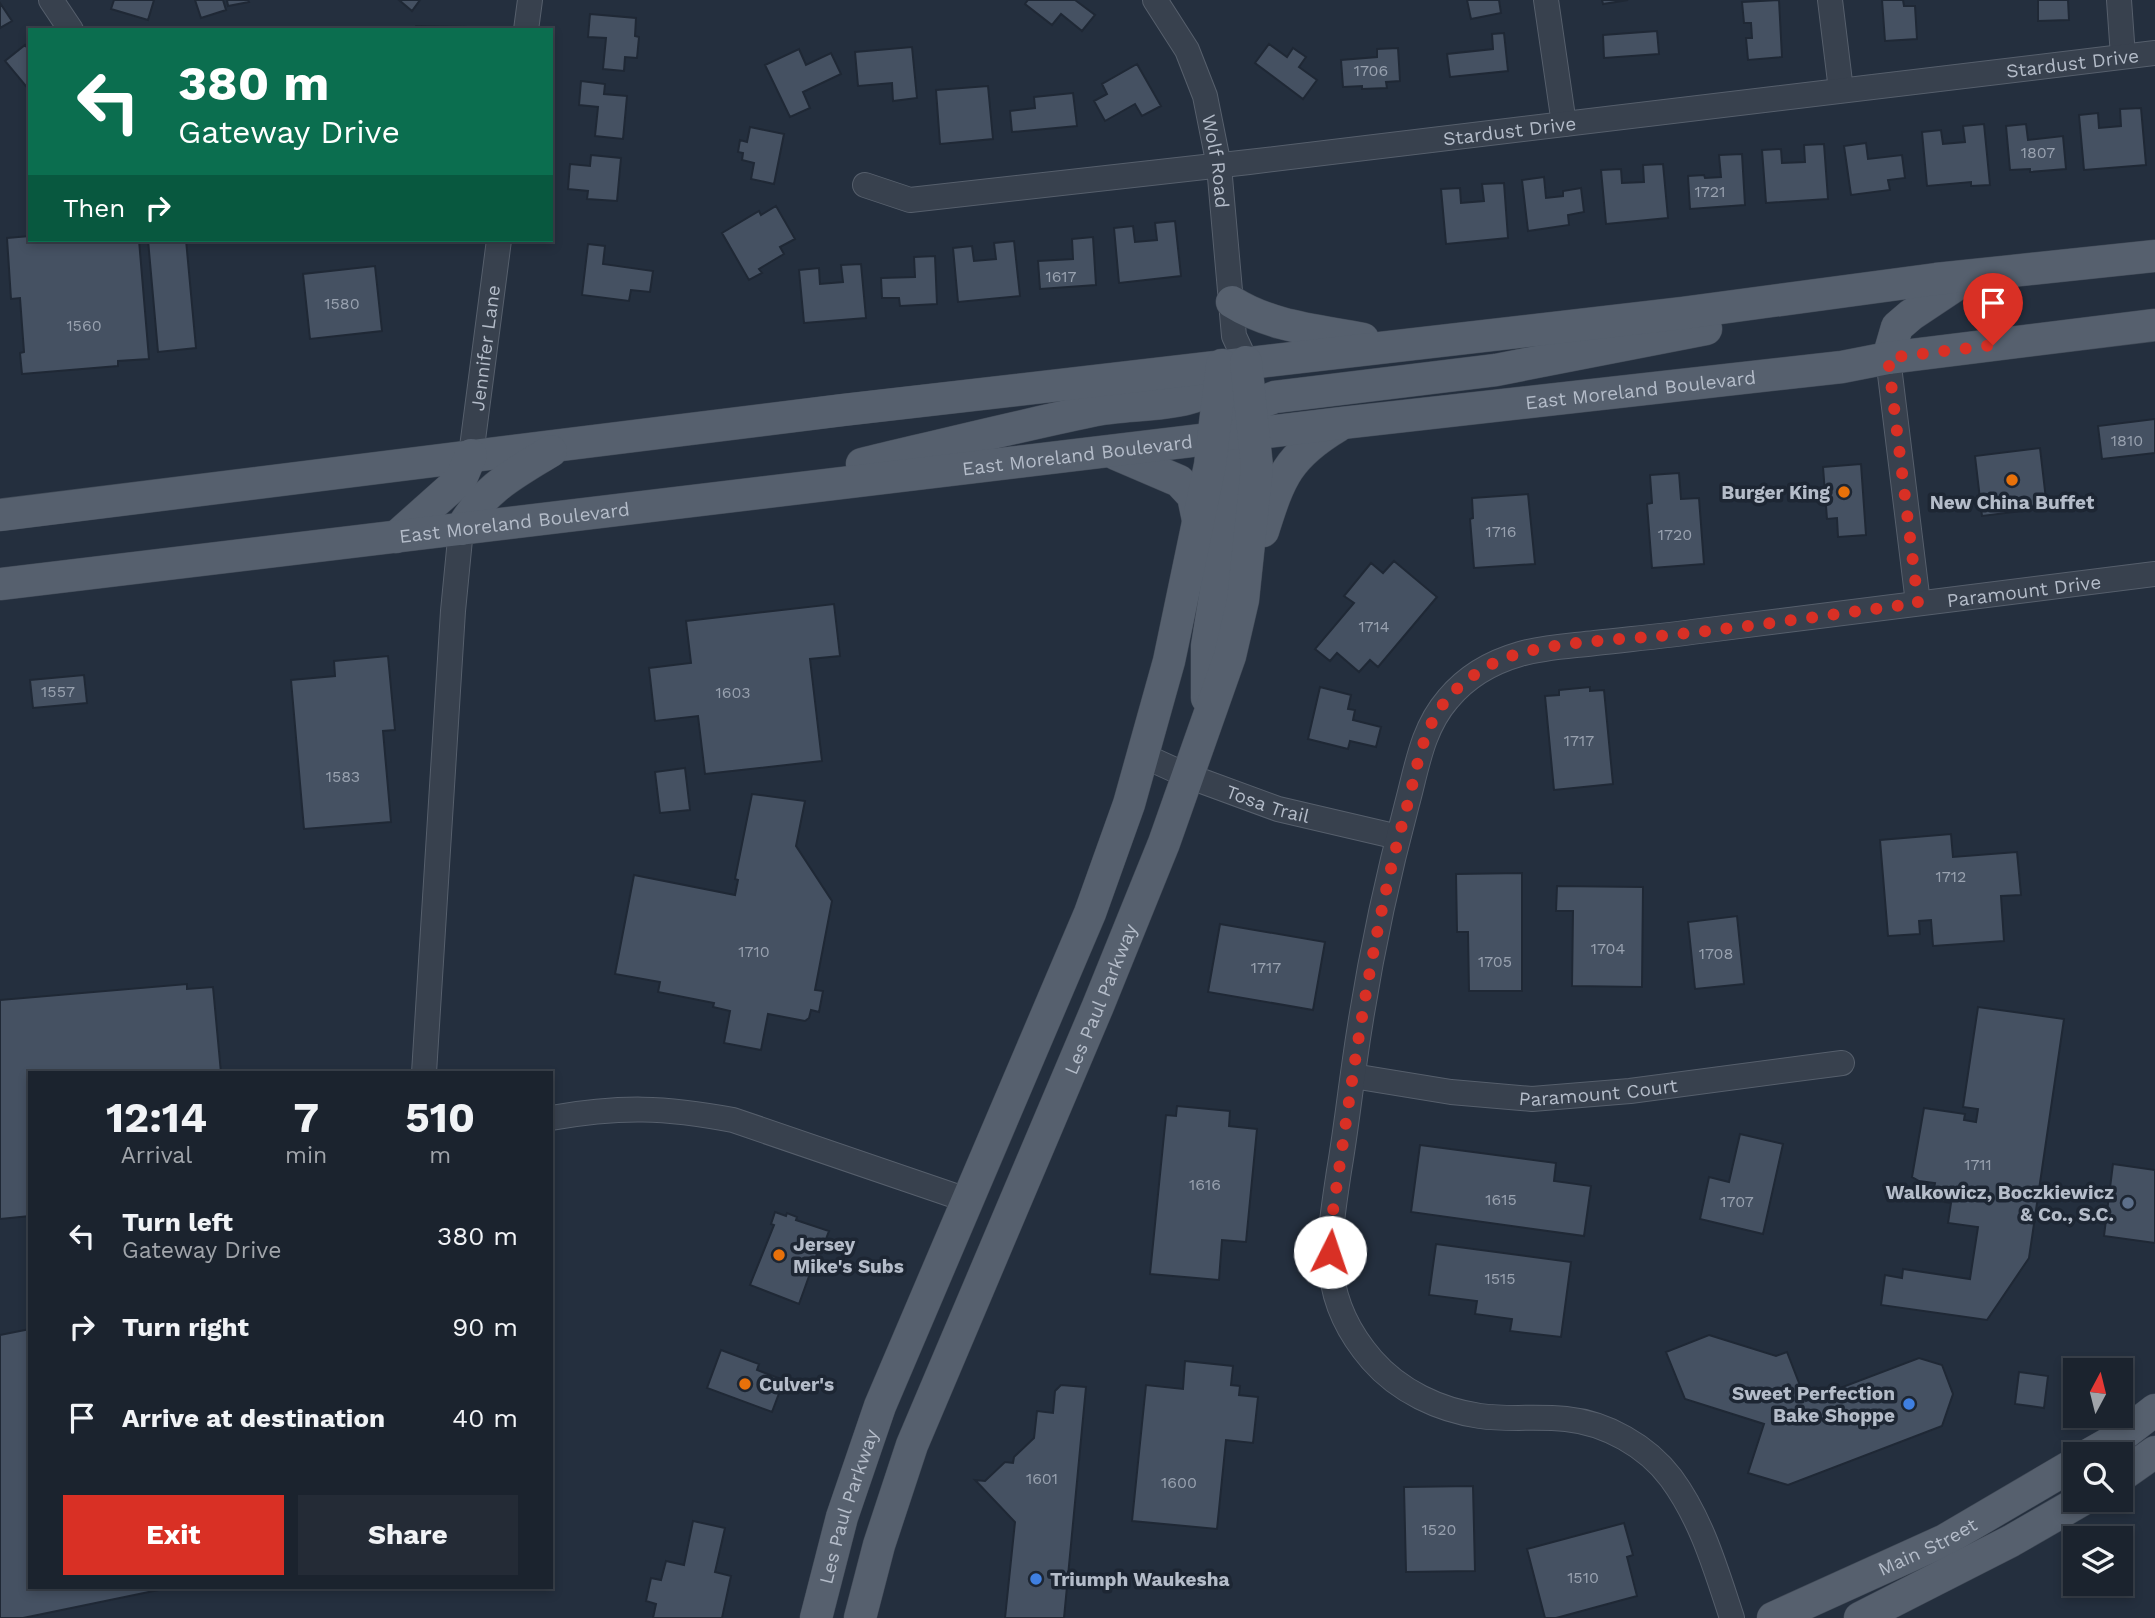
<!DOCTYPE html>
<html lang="en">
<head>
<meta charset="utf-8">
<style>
  :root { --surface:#1b232e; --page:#242b36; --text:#f1f3f6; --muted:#a0a4aa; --line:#39404a; --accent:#d93025 }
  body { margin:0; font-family:"Work Sans",sans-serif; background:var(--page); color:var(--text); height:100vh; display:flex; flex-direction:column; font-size:26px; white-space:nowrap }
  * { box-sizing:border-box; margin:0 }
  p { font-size:23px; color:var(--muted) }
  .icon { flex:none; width:38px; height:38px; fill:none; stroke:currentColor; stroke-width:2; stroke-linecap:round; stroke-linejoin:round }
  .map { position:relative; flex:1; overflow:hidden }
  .sheet { position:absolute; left:28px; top:1071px; width:525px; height:518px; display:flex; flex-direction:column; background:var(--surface); border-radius:0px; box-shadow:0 4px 10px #0003,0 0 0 2px var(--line) }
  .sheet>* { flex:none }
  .guide { position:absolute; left:28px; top:28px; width:525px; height:214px; border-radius:0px; box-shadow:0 4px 10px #0003,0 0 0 2px var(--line); background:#0b6e4f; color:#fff; overflow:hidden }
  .needle { width:46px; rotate:7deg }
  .tools { position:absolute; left:2063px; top:1358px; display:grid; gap:14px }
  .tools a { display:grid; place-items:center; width:70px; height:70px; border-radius:0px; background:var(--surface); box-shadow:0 4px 10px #0003,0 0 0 2px var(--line); font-size:35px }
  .pin { position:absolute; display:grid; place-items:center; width:60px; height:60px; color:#fff; margin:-72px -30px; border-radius:50% 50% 50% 0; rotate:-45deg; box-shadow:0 0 7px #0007 }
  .pin .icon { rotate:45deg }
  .me { position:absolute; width:77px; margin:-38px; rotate:4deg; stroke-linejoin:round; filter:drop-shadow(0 0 5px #0008) }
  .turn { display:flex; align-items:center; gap:24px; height:147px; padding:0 35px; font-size:32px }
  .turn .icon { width:91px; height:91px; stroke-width:2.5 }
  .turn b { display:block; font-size:49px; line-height:60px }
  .then { display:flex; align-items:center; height:66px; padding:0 35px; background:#0003; gap:14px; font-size:26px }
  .eta { display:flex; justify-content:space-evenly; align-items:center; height:119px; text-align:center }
  .eta b { font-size:42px; font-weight:700; line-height:49px }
  .action { display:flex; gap:14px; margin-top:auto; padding:14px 35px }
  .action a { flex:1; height:80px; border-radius:0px; background:var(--accent); color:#fff; font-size:28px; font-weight:700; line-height:80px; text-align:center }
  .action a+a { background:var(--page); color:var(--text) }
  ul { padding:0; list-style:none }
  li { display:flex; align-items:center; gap:21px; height:91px; padding:0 35px }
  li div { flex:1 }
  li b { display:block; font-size:26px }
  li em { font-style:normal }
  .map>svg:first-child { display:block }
</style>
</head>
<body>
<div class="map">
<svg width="2155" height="1618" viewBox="0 0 2155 1618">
  <rect width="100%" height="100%" fill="#242f3e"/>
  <path fill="#455162" stroke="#1f2835" stroke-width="2" d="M 114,0 L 154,0 L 148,20 L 111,9 Z
    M 195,0 L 223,0 L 226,10 L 201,18 Z
    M 227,0 L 248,0 L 249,2 L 228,6 Z
    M 399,0 L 420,0 L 412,11 Z
    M 1028,0 L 1075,0 L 1095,15 L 1082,31 L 1061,14 L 1052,25 L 1025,4 Z
    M 1467,0 L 1499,0 L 1501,13 L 1471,19 Z
    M 1602,0 L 1628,0 L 1603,4 Z
    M 1779,0 L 1782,57 L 1748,60 L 1746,38 L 1752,38 L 1751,23 L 1744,23 L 1742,2 Z
    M 1882,0 L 1903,0 L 1904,6 L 1915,6 L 1917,39 L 1885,41 Z
    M 2038,0 L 2068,0 L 2069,20 L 2038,21 Z
    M 0,3 L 12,21 L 0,28 Z
    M 590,14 L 636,18 L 635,36 L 639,37 L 637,58 L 625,57 L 624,71 L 603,69 L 606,38 L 588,37 Z
    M 416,26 L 467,27 L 467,30 L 415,30 Z
    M 1657,31 L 1659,54 L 1604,58 L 1603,35 Z
    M 1504,33 L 1508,71 L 1450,77 L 1447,54 L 1493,49 L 1492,34 Z
    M 1269,44 L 1287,57 L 1293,48 L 1306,57 L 1299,67 L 1317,80 L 1303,99 L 1255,63 Z
    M 25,45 L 30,51 L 30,91 L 5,61 Z
    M 912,47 L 917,98 L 893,101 L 892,83 L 858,86 L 855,52 Z
    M 1398,48 L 1400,81 L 1386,82 L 1387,88 L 1362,89 L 1362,86 L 1343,87 L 1341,60 L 1377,57 L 1377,49 Z
    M 799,49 L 806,65 L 831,53 L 841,74 L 803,92 L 810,108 L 790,117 L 765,65 Z
    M 1137,64 L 1161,106 L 1142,116 L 1135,104 L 1105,121 L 1094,101 L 1107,94 L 1102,84 Z
    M 581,81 L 605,84 L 604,94 L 627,96 L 623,139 L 595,136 L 598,107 L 579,105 Z
    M 988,86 L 993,139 L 940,144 L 936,90 Z
    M 1073,93 L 1077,126 L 1012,132 L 1010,111 L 1035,108 L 1034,97 Z
    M 2141,108 L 2146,165 L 2084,170 L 2079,115 L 2098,113 L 2099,128 L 2121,126 L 2120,109 Z
    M 1984,124 L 1990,185 L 1971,186 L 1971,182 L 1927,186 L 1922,132 L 1941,130 L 1943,144 L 1965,142 L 1963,126 Z
    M 2026,124 L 2028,140 L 2063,136 L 2066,169 L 2030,172 L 2030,169 L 2010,170 L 2006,126 Z
    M 750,127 L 784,134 L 774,184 L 751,179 L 754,163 L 742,160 L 743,153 L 738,152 L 740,140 L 747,142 Z
    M 1866,143 L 1868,159 L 1902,155 L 1905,178 L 1888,180 L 1890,190 L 1851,195 L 1844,146 Z
    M 1824,144 L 1828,199 L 1766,203 L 1762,150 L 1781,149 L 1782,163 L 1805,162 L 1804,145 Z
    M 1742,154 L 1745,205 L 1690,209 L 1688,176 L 1704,175 L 1705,178 L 1721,177 L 1719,155 Z
    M 591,155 L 621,158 L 617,201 L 587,199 L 588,191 L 568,189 L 570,164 L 590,166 Z
    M 1663,164 L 1668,218 L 1606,224 L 1601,170 L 1621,169 L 1622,183 L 1644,182 L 1643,165 Z
    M 1544,177 L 1546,198 L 1563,196 L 1563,191 L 1581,188 L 1584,212 L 1568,215 L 1569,225 L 1528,231 L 1522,180 Z
    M 1504,183 L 1508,238 L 1446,244 L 1441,189 L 1460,188 L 1461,203 L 1484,201 L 1482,184 Z
    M 776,206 L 795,239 L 780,247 L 784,254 L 759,269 L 762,273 L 749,280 L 722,233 L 759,211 L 761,215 Z
    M 1175,221 L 1181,276 L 1119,283 L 1114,228 L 1133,226 L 1135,242 L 1157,240 L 1155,223 Z
    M 30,236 L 30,240 L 139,240 L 149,359 L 118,361 L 118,366 L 22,374 L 20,353 L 24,352 L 20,298 L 11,299 L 7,238 Z
    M 1093,237 L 1096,285 L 1040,289 L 1038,261 L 1073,259 L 1072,239 Z
    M 148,240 L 186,240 L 196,348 L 158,352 Z
    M 1014,241 L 1020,296 L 958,302 L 953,248 L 972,246 L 974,261 L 996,259 L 994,243 Z
    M 588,244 L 605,246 L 603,264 L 653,271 L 650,292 L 631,290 L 629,301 L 582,295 Z
    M 935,256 L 937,304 L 900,306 L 899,298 L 882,298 L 881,278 L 915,277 L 914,257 Z
    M 861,264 L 866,318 L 804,323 L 799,270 L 819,268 L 820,284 L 843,282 L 841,265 Z
    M 375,266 L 382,331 L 310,339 L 303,274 Z
    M 2155,419 L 2155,453 L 2102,459 L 2098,426 Z
    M 2040,448 L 2047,508 L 1982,516 L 1975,456 Z
    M 1861,464 L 1866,535 L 1838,537 L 1837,518 L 1827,519 L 1823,467 Z
    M 1679,473 L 1681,499 L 1699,498 L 1704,564 L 1652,568 L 1647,504 L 1652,503 L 1650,475 Z
    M 1528,494 L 1535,564 L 1474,568 L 1470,519 L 1473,518 L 1472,498 Z
    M 1394,561 L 1437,597 L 1378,667 L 1370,660 L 1359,672 L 1337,653 L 1330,661 L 1315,649 L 1354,603 L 1344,596 L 1371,563 L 1383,573 Z
    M 834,604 L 840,656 L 810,659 L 822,761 L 705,774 L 698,716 L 655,721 L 649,668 L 691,663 L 686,621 Z
    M 388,656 L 395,730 L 383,731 L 391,822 L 304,829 L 291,680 L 335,676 L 334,661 Z
    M 84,675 L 87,703 L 33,708 L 30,680 Z
    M 1320,687 L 1351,695 L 1348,709 L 1355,710 L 1353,720 L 1381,727 L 1376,747 L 1350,741 L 1348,749 L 1308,739 Z
    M 1590,687 L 1590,691 L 1604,690 L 1613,784 L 1554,790 L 1545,696 L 1559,695 L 1559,690 Z
    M 685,768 L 690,810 L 660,813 L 655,772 Z
    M 752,794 L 805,801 L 796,846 L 832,901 L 815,990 L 823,991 L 819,1012 L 811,1010 L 809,1018 L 805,1021 L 768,1014 L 761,1050 L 724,1043 L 730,1011 L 713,1007 L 714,1003 L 658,992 L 660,982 L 615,974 L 634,875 L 735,895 L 738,880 L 735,879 Z
    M 1951,834 L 1953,857 L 2017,852 L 2021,895 L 2001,896 L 2004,941 L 1933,946 L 1931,920 L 1919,921 L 1920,934 L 1888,936 L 1880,840 Z
    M 1522,873 L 1522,991 L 1469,991 L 1468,932 L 1457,932 L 1456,874 Z
    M 1557,886 L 1643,887 L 1642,987 L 1572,986 L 1573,911 L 1556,911 Z
    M 1737,916 L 1744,984 L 1695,989 L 1688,922 Z
    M 1220,924 L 1325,942 L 1313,1010 L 1208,992 Z
    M 187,984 L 187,989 L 213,987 L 221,1073 L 30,1073 L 30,1216 L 0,1219 L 0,1000 Z
    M 1978,1007 L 2064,1019 L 2029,1258 L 1987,1320 L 1881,1305 L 1885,1275 L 1902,1278 L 1903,1269 L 1970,1279 L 1978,1227 L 1948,1223 L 1951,1203 L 1932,1200 L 1935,1183 L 1919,1181 L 1912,1177 L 1924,1108 L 1965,1114 L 1964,1120 L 1976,1122 L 1978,1109 L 1963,1107 Z
    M 1177,1106 L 1230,1111 L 1229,1126 L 1257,1129 L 1246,1242 L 1222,1240 L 1219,1280 L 1150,1274 L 1166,1115 L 1176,1116 Z
    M 1740,1134 L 1783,1144 L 1763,1234 L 1700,1219 L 1709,1177 L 1729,1182 Z
    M 1420,1145 L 1556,1163 L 1554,1181 L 1591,1186 L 1584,1236 L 1411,1212 Z
    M 2113,1164 L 2155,1170 L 2155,1243 L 2104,1236 Z
    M 775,1212 L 786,1216 L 787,1213 L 797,1217 L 796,1220 L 829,1231 L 824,1244 L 821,1243 L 799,1304 L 750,1285 L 774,1225 L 771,1224 Z
    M 1436,1244 L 1571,1262 L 1561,1337 L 1510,1331 L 1512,1319 L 1475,1314 L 1477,1301 L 1429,1295 Z
    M 30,1329 L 30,1587 L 173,1587 L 23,1618 L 0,1618 L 0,1335 Z
    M 1709,1335 L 1776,1356 L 1787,1352 L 1806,1401 L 1919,1358 L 1942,1365 L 1953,1394 L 1942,1426 L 1788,1485 L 1748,1473 L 1764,1424 L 1685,1399 L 1666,1352 Z
    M 721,1350 L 759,1364 L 757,1370 L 784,1380 L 772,1412 L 707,1388 Z
    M 1185,1361 L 1233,1366 L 1231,1385 L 1240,1386 L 1239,1395 L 1258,1397 L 1253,1443 L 1226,1440 L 1217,1529 L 1132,1521 L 1146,1385 L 1183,1389 Z
    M 2019,1372 L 2048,1376 L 2044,1408 L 2015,1404 Z
    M 1061,1385 L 1086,1387 L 1064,1618 L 1005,1618 L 1015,1522 L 975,1480 L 985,1481 L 1005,1462 L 1013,1463 L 1014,1457 L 1034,1438 L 1037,1411 L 1053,1413 L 1055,1391 Z
    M 1473,1486 L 1475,1571 L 1406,1572 L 1404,1487 Z
    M 693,1521 L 725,1528 L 715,1572 L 731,1576 L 722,1618 L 653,1618 L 656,1604 L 646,1601 L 651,1578 L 661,1580 L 666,1561 L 684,1565 Z
    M 1624,1523 L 1633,1555 L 1627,1557 L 1637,1596 L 1556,1618 L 1545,1618 L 1527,1549 Z"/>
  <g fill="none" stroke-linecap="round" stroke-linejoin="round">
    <g stroke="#565f6c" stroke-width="26">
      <g id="minor">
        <path d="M 51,0 L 71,30"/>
        <path id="s1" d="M 1155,0 L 1187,50 L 1205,96 L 1219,166 L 1234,336 L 1246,362"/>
        <path d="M 1546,0 L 1564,124"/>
        <path d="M 1830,0 L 1841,90"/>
        <path d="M 2119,0 L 2123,56"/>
        <path d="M 526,30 L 530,0"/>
        <path id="s2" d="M 865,185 L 910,200 L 1249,162 L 2155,53"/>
        <path d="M 1888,358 L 1918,603"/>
        <path id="s3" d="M 471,455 L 499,240"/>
        <path id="s4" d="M 1144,756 L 1188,776 L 1278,809 L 1398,837"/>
        <path d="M 424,1073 L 453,611 L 461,529"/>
        <path id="s5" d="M 1353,1076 L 1451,1092 L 1532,1099 L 1630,1091 L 1842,1063"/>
        <path d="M 551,1118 C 620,1106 665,1107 733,1120 L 967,1200"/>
        <path id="s6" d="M 1732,1618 C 1716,1570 1702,1520 1671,1478 C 1647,1446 1606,1423 1566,1419 C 1537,1416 1508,1420 1480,1416 C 1439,1410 1399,1391 1372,1360 C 1318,1298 1328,1244 1339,1171 C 1345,1136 1349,1101 1354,1066 C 1366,979 1384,890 1407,804 C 1417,767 1422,729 1448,699 C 1467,676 1492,662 1520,654 C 1544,647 1570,646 1595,643 C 1630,639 1665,636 1700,631 C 1851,612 2003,594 2155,574"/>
      </g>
    </g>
    <g stroke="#414a57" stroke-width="33">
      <g id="major">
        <path d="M 1232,302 C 1272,327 1317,330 1363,339"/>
        <path d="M 1888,358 L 1897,327 L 1911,315 L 1965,279"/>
        <path d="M 1233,418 L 1251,406 L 1275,397 L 1496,370 L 1706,329"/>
        <path d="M 1116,454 L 1179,481 L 1193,496 L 1198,520"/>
        <path d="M 862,464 C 938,446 1014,427 1091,411 C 1139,401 1195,411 1234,374"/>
        <path d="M 0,515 L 843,410 L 1683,313 L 1936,279 L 2155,256"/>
        <path d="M 461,529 C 485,488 512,475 551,451"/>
        <path d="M 1263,531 C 1280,477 1288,456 1338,426"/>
        <path d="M 396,537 L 461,479 L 471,455"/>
        <path id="s7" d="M 0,584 L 1342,423 L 1842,367 L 1888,358 L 2155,325"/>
        <path d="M 1207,698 L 1207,646 L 1236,465"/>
        <path d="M 2090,1454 L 2120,1437 L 2155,1410"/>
        <path d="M 2121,1476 L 2155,1452"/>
        <path id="s8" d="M 816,1618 L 842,1517 L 880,1406 L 1090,913 L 1129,804 L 1169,661 L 1210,465 L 1222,365"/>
        <path id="s9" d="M 860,1618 L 879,1545 L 912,1445 L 1098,1006 L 1164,843 L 1230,656 L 1243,600 L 1257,467 L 1246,362"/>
        <path id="s10" d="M 1773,1618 L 1945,1540 L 2076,1463"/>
        <path d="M 1860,1618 L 2011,1541 L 2082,1500"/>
      </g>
    </g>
    <use href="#minor" stroke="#38414e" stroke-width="24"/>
    <use href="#major" stroke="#56606e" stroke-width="32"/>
  </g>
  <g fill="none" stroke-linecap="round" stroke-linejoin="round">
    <path stroke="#d93025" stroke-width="12" stroke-dasharray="0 21.6" d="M 1330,1252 L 1329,1237 C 1351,1094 1367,950 1406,810 C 1415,778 1419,744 1436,715 C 1449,692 1471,675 1494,663 C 1537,641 1622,640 1671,635 C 1754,626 1836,614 1918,603 L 1888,358 L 1993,345"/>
  </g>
  <g fill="#e8710a" stroke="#1d2633" stroke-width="2.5">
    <circle cx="2012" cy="480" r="7"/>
    <circle cx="1844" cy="492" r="7"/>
    <circle cx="779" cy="1255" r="7"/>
    <circle cx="745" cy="1384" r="7"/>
  </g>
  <circle fill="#5c6f8a" stroke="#1d2633" stroke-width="2.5" cx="2128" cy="1203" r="7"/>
  <g fill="#3f7fe0" stroke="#1d2633" stroke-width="2.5">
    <circle cx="1909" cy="1404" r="7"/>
    <circle cx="1036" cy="1579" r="7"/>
  </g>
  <g text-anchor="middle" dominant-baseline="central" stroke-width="7" stroke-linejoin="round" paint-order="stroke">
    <g font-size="16" fill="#98a1af">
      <text x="1371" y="70">1706</text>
      <text x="2038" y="152">1807</text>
      <text x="1710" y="191">1721</text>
      <text x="1061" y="276">1617</text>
      <text x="342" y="303">1580</text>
      <text x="84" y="325">1560</text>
      <text x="2127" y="440">1810</text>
      <text x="1501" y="531">1716</text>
      <text x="1675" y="534">1720</text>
      <text x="1374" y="626">1714</text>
      <text x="58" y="691">1557</text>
      <text x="733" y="692">1603</text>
      <text x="1579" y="740">1717</text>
      <text x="343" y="776">1583</text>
      <text x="1951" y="876">1712</text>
      <text x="1608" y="948">1704</text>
      <text x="754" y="951">1710</text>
      <text x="1716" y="953">1708</text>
      <text x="1495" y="961">1705</text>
      <text x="1266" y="967">1717</text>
      <text x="1978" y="1164">1711</text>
      <text x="1205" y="1184">1616</text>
      <text x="1501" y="1199">1615</text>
      <text x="1737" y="1201">1707</text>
      <text x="1500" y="1278">1515</text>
      <text x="1042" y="1478">1601</text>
      <text x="1179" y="1482">1600</text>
      <text x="1439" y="1529">1520</text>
      <text x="1583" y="1577">1510</text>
    </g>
    <g font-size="19" fill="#b4bcc9" stroke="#1d2633">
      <text stroke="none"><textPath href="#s2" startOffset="1218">Stardust Drive</textPath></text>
      <text stroke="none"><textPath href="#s2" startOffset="651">Stardust Drive</textPath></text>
      <text stroke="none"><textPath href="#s1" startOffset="175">Wolf Road</textPath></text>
      <text stroke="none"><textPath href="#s3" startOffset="108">Jennifer Lane</textPath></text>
      <text stroke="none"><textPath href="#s7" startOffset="1652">East Moreland Boulevard</textPath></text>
      <text stroke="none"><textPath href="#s7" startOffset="1085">East Moreland Boulevard</textPath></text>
      <text stroke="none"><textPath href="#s7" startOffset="518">East Moreland Boulevard</textPath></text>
      <text stroke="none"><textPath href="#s6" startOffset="1769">Paramount Drive</textPath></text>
      <text stroke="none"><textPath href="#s4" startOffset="133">Tosa Trail</textPath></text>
      <text stroke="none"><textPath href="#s9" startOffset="665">Les Paul Parkway</textPath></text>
      <text stroke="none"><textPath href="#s5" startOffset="247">Paramount Court</textPath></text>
      <text stroke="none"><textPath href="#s8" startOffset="116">Les Paul Parkway</textPath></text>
      <text stroke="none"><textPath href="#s10" startOffset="170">Main Street</textPath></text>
    </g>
    <g font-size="19" font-weight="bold" fill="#b4bcc9" stroke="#1d2633" text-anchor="end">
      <text x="1830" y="492">Burger King</text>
      <text x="2012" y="502" text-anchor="middle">New China Buffet</text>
      <text x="2114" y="1192">Walkowicz, Boczkiewicz<tspan x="2114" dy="22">&amp; Co., S.C.</tspan></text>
      <text x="793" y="1244" text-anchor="start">Jersey<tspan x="793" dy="22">Mike's Subs</tspan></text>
      <text x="759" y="1384" text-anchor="start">Culver's</text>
      <text x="1895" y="1393">Sweet Perfection<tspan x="1895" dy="22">Bake Shoppe</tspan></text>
      <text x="1050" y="1579" text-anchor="start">Triumph Waukesha</text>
    </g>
  </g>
</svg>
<div class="tools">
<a><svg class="needle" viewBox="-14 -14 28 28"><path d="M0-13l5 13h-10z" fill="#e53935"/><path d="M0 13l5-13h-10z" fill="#a0a4aa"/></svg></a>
<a><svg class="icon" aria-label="search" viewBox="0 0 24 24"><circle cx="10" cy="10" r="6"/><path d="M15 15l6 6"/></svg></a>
<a><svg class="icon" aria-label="layers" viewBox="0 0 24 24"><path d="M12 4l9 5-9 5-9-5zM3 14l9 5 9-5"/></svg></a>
</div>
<div class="pin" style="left:1993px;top:345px;background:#d93025"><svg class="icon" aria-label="arrive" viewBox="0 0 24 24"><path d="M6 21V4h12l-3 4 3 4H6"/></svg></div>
<svg class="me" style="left:1330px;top:1252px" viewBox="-20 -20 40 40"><circle r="19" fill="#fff"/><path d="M0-13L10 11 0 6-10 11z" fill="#d93025"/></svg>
<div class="guide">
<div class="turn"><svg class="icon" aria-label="left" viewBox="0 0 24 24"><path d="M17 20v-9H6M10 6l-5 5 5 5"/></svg><div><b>380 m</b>Gateway Drive</div></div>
<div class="then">Then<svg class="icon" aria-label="right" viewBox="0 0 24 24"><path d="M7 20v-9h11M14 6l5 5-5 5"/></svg></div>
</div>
<section class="sheet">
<div class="eta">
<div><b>12:14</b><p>Arrival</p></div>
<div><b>7</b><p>min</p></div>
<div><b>510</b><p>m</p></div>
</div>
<ul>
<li><svg class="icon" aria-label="left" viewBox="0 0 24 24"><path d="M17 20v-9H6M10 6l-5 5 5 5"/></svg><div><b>Turn left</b><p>Gateway Drive</p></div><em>380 m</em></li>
<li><svg class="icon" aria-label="right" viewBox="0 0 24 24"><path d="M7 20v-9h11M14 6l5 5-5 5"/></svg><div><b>Turn right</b></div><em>90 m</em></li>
<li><svg class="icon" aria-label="arrive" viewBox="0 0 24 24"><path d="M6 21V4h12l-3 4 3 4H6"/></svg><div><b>Arrive at destination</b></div><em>40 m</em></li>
</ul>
<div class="action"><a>Exit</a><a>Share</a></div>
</section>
</div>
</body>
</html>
